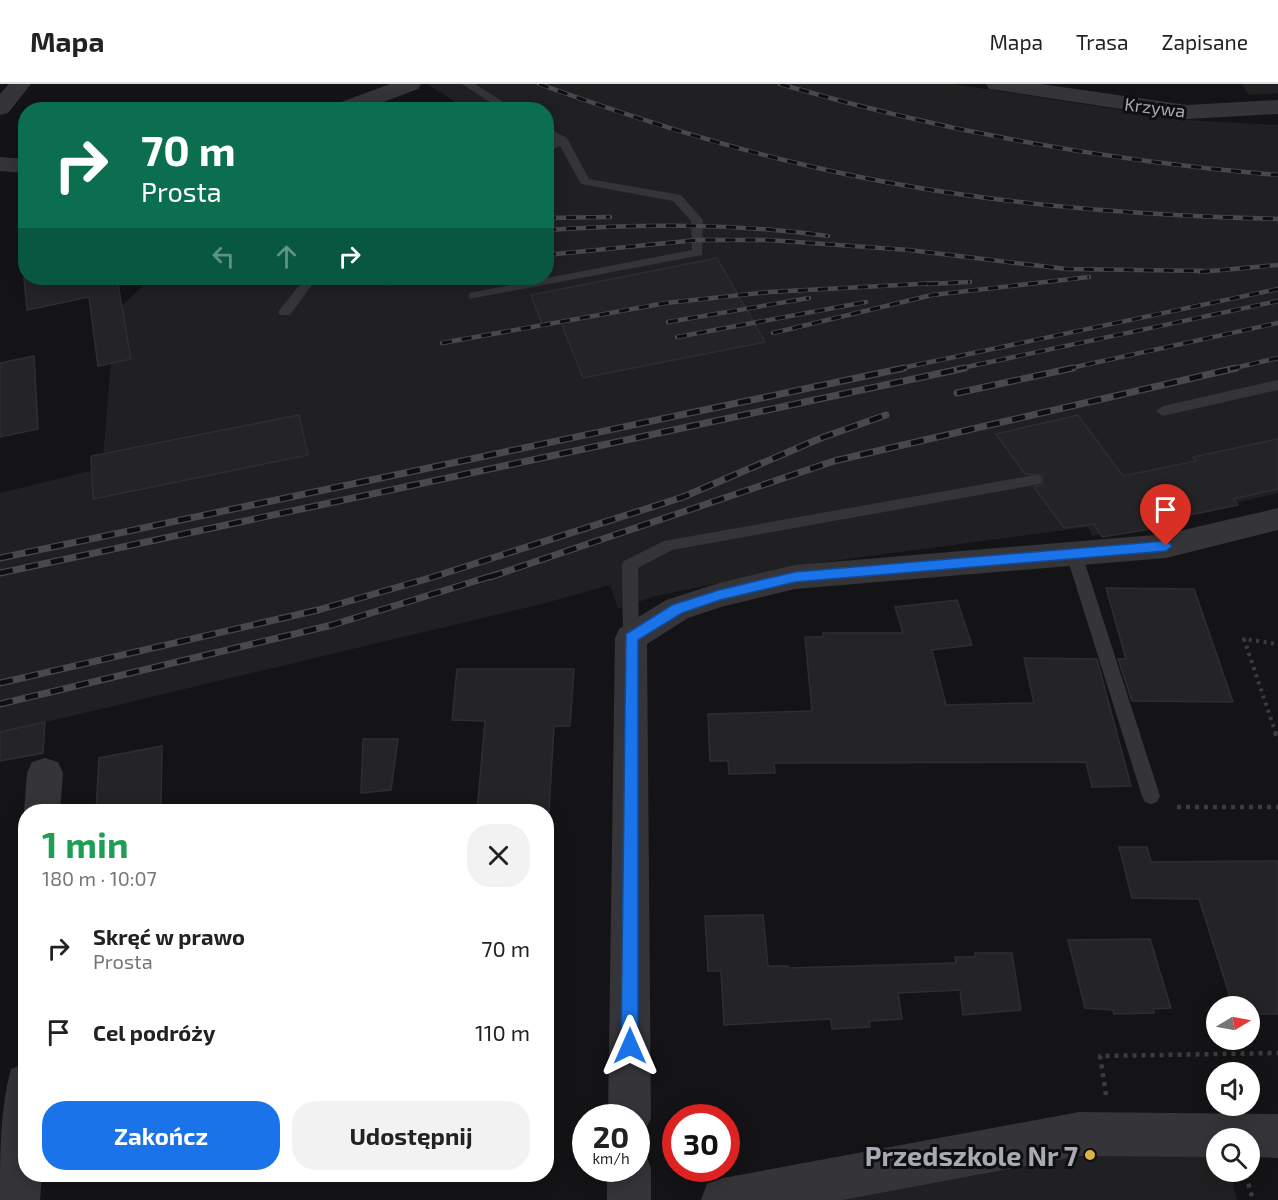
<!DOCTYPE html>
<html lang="pl">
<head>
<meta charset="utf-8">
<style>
  :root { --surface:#fff; --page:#f2f2f2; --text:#222; --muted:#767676; --line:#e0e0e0; --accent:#1a73e8 }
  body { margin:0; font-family:"Exo 2",sans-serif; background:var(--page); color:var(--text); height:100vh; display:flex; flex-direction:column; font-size:22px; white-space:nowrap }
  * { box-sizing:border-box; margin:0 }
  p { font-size:20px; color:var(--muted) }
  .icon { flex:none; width:33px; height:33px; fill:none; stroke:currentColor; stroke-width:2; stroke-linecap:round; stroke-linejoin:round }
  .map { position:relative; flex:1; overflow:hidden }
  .sheet { position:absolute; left:18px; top:720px; width:536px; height:378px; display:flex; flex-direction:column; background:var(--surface); border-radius:24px; box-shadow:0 3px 15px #0003 }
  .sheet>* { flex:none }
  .guide { position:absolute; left:18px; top:18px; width:536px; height:183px; border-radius:24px; box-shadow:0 3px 15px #0003; background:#0b6e4f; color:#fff; overflow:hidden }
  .needle { width:39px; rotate:80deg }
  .fabs { position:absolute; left:1206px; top:912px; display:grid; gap:12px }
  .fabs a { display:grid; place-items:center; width:54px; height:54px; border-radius:50%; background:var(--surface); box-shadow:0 3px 15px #0003; font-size:30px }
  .speed { position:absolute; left:572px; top:1020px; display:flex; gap:12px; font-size:30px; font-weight:700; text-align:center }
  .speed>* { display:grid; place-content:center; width:78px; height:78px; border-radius:50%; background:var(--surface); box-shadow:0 3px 15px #0003; line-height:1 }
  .speed small { font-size:15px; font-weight:400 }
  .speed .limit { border:9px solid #d22; background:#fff; color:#111 }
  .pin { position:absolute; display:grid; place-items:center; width:51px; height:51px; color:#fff; margin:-62px -26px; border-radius:50% 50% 50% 0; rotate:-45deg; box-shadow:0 0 6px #0007 }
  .pin .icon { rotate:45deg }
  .me { position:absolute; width:66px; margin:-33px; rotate:0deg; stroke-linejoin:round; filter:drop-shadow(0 0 4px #0008) }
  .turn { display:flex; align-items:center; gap:21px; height:126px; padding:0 24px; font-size:27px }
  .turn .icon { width:78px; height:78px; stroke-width:2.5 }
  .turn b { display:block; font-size:42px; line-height:51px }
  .lanes { display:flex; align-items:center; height:57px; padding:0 24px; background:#0003; justify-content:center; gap:30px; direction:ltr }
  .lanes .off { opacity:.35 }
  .round { display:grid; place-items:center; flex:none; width:63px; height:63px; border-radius:24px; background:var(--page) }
  .summary { display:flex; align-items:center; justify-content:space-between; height:102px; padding:0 24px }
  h1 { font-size:36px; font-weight:700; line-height:45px; color:#1e9e55 }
  .action { display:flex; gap:12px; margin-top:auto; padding:12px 24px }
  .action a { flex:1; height:69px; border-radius:24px; background:var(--accent); color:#fff; font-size:24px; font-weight:700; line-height:69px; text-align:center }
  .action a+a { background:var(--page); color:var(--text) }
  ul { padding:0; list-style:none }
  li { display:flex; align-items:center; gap:18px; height:84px; padding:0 24px }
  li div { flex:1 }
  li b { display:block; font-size:22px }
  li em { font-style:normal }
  header { display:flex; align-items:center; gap:36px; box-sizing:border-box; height:84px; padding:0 30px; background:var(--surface); border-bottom:2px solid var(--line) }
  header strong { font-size:28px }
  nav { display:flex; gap:33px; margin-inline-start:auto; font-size:21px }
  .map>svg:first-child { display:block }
</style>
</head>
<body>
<header>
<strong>Mapa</strong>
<nav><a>Mapa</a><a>Trasa</a><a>Zapisane</a></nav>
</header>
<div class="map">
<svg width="1278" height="1116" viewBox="0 0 1278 1116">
  <rect width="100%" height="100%" fill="#141315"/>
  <path fill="#202022" d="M 427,0 L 953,0 L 1187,36 L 1278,41 L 1278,409 L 1092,452 L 1088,443 L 818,479 L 655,512 L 618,525 L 610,501 L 542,520 L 0,649 L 0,409 L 102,384 L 115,228 L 151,194 L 546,194 L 546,26 L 467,25 Z
    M 1242,0 L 1278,0 L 1278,9 L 1249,11 Z
    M 1222,1052 L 1223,1054 L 1216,1054 L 1216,1088 L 1230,1088 L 1237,1116 L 723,1116 Z"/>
  <path fill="#242426" stroke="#2e2e31" stroke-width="1.5" d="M 717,174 L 765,258 L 583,294 L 560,236 L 542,240 L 531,211 Z
    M 24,194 L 117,194 L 131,275 L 98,282 L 89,213 L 27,226 Z
    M 34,272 L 38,345 L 0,353 L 0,279 Z
    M 299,331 L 308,371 L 93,415 L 91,372 Z
    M 1078,331 L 1123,392 L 1196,377 L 1193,373 L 1278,355 L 1278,405 L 1233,415 L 1238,421 L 1171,435 L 1175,441 L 1102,453 L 1094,440 L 1064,444 L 1034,403 L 1042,401 L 1042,391 L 1025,390 L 996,350 Z
    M 1106,504 L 1194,505 L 1233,618 L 1132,617 L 1118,575 L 1126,575 Z
    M 957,516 L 972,561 L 932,566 L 946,621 L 1034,619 L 1024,574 L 1097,575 L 1131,702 L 1092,703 L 1086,678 L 774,679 L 775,689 L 729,690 L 728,677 L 710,677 L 708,630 L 812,627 L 805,553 L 824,553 L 823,549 L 903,549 L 895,523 Z
    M 457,585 L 574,585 L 570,642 L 554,642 L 549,728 L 477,728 L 485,637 L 452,636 Z
    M 45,638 L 43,669 L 0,677 L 0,648 Z
    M 363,655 L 398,655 L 391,706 L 361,709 Z
    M 162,662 L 161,720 L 121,728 L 96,728 L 99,674 Z
    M 1119,763 L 1147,763 L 1151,778 L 1278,777 L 1278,930 L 1250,930 L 1250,922 L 1233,922 L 1199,815 L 1132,814 Z
    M 763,831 L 768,882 L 788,882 L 789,884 L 956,879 L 955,873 L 976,873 L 975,869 L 1012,869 L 1021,926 L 963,931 L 960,906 L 898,909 L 902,935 L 869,937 L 870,943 L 832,945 L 831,935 L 724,941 L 721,887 L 708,887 L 705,832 Z
    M 1150,855 L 1171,924 L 1153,925 L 1154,929 L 1114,930 L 1113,926 L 1085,924 L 1068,856 Z"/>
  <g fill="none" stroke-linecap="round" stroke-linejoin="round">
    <path stroke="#3b3c40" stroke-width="4" stroke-dasharray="3 4.5" stroke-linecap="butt" d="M 1276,650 L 1244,555 L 1278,560"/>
    <path stroke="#3b3c40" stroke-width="4.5" stroke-dasharray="4 5" stroke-linecap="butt" d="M 1275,648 L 1278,657
      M 1177,723 L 1278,723
      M 1106,1011 L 1100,972 L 1278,969
      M 1246,1091 L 1253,1116"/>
    <path fill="#353539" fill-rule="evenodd" d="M 462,0 L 475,0 L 516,26 L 502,26 Z
      M 546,43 L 567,54 L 589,95 L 681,111 L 703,136 L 702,171 L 469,215 L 469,209 L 474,208 L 692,166 L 691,137 L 673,117 L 581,100 L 560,62 L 546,68 L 546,60 L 555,56 L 546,51 Z
      M 305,194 L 317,194 L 290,231 L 280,231 L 278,228 Z
      M 1278,296 L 1278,306 L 1163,332 L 1156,327 L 1163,322 Z
      M 1035,391 L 1040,392 L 1042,396 L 1040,400 L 672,466 L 638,484 L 639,554 L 637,559 L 625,559 L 623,554 L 622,481 L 624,477 L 664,457 Z
      M 1074,464 L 1082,470 L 1160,712 L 1157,718 L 1151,720 L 1145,718 L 1142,712 L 1066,470 Z"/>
    <path fill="#353539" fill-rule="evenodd" d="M 9,0 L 31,0 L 8,29 L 0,31 L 0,10 Z
      M 390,0 L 421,0 L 418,5 L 362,26 L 330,26 L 333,21 Z
      M 986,0 L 1041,0 L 1187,21 L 1278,16 L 1278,30 L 1187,35 L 997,6 L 989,5 Z
      M 0,73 L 26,75 L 26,89 L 0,87 Z
      M 1278,424 L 1278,446 L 1166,474 L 795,505 L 721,523 L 688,534 L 647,560 L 651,1034 L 644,1049 L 636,1053 L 636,1034 L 608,1034 L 615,554 L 619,545 L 666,516 L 719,499 L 795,481 L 1166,450 Z
      M 45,674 L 58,678 L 63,689 L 60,728 L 26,728 L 26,732 L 24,728 L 27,689 L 32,678 Z
      M 26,979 L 26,1090 L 42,1090 L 40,1116 L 0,1116 C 0,1074 0,1024 11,985 Z
      M 1079,1028 L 1278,1030 L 1278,1074 L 1250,1073 L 1250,1054 L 1216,1054 L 1216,1073 L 1079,1072 L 842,1116 L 701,1116 L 707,1100 L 723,1094 Z
      M 636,1065 L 645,1068 L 651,1084 L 651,1116 L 607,1116 L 607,1084 L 636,1084 Z"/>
    <g stroke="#48494e" stroke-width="4.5">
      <path id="rail-far1" d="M 539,0 C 628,32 717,61 809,82 C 963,118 1120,131 1278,135
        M 780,0 C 944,48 1108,77 1278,91
        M 546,134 L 610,133
        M 546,146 C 641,140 734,139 828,152
        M 546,171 L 697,156 L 768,156 L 909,166 L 1066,185 L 1209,187
        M 1200,188 L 1278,181
        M 391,199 L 418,194
        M 928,200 L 970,198
        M 668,238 L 809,214
        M 773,249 L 932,211 L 1089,193
        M 677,253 L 866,218
        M 442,259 L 666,219 L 769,208 L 937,199
        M 897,285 L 1278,205
        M 957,285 L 1278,217
        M 1066,285 L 1278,239
        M 1230,285 L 1278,274"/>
    </g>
    <g stroke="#48494e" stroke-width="7">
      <path id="rail" d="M 957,309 L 1073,284
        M 0,474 L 904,284
        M 0,489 L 965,284
        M 490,493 L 834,377 L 1236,284
        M 0,599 L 318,526 L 433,493 L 683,413 L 821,354 L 886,331
        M 0,620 L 332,541 L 498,490"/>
    </g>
    <use href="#rail-far1" stroke="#0f0e10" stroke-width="3" stroke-dasharray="10" stroke-linecap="butt"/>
    <use href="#rail" stroke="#0f0e10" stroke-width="4.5" stroke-dasharray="13" stroke-linecap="butt"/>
  </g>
  <path fill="#1a73e8" stroke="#114b97" stroke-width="1.5" d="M 1166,457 L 1172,462 L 1166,467 L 795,498 L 720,516 L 682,529 L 638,556 L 638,962 L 636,968 L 630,970 L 624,968 L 621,962 L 626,550 L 672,521 L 719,506 L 795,488 Z"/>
  <circle fill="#dbb445" stroke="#0f0e10" stroke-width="2" cx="1090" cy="1071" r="6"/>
  <g text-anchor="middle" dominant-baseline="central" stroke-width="6" stroke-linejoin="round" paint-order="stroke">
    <g font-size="18" fill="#a7aab3" stroke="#0f0e10">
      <text transform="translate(1155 23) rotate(7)">Krzywa</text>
    </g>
    <g font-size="27" font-weight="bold" fill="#a7aab3" stroke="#0f0e10" text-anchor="end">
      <text x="1078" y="1071">Przedszkole Nr 7</text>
    </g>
  </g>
</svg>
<div class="fabs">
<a><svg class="needle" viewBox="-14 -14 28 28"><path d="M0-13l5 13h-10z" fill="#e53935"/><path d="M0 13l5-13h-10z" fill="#767676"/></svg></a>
<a><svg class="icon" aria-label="sound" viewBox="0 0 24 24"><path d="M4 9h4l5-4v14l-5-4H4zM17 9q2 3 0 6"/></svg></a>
<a><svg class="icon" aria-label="search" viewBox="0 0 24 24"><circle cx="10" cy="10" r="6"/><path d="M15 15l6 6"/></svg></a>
</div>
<div class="speed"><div>20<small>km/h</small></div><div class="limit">30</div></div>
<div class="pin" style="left:1166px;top:462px;background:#d93025"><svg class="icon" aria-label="arrive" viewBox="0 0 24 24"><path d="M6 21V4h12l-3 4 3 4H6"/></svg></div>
<svg class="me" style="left:630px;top:962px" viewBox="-20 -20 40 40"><path d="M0-17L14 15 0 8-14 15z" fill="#1a73e8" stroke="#fff" stroke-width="4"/></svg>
<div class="guide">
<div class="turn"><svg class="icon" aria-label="right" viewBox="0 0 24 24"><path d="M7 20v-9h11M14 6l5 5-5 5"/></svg><div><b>70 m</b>Prosta</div></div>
<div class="lanes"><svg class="icon off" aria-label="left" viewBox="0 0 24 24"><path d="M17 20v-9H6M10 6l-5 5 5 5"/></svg><svg class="icon off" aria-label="ahead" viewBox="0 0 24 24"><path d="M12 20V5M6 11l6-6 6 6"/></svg><svg class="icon" aria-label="right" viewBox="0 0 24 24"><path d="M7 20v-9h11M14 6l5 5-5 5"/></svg></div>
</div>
<section class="sheet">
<div class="summary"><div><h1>1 min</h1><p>180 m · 10:07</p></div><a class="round"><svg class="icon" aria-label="close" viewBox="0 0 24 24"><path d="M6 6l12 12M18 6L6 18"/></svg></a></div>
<ul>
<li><svg class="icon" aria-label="right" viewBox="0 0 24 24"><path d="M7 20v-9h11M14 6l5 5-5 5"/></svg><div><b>Skręć w prawo</b><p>Prosta</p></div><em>70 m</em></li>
<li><svg class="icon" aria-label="arrive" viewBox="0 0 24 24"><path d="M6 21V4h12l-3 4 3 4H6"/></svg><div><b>Cel podróży</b></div><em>110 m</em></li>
</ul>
<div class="action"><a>Zakończ</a><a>Udostępnij</a></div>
</section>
</div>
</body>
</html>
